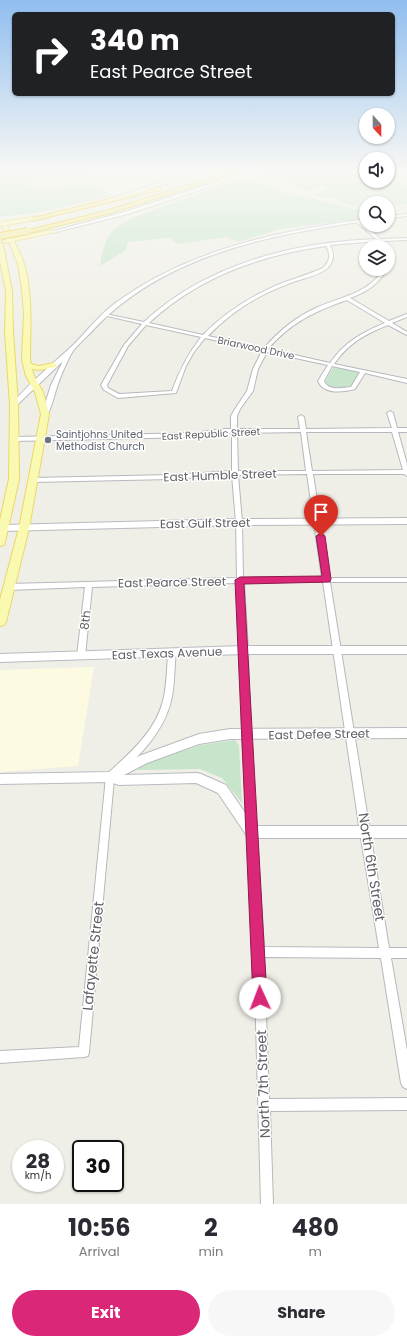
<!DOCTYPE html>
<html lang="en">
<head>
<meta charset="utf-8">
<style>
  :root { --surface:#fff; --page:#f7f7f7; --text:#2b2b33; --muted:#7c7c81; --accent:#db2777 }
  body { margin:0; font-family:Poppins,sans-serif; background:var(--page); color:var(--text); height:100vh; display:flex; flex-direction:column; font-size:15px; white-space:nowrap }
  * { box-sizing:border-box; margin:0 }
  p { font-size:13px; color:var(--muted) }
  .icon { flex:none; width:22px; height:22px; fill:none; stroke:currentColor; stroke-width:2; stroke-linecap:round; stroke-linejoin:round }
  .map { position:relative; height:1204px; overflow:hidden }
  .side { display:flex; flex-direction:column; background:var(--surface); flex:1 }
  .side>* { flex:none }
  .guide { position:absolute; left:12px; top:12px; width:383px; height:84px; border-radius:6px; box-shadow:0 1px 3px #0004; background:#202124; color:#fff; overflow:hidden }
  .needle { width:26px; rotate:159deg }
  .buttons { position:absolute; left:359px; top:108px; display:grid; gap:8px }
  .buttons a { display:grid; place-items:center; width:36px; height:36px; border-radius:50%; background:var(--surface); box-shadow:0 1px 3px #0004; font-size:20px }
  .speed { position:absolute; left:12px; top:1140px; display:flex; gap:8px; font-size:20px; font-weight:700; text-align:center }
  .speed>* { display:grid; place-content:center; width:52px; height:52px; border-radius:50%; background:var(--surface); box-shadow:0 1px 3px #0004; line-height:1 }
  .speed small { font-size:10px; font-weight:400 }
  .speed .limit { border:2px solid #111; border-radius:6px; background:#fff; color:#111 }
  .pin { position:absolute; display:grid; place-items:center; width:34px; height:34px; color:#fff; margin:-41px -17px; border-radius:50% 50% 50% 0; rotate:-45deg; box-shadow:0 0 4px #0007 }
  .pin .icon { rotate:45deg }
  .me { position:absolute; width:44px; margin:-22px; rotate:358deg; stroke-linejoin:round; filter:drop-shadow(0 0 3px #0008) }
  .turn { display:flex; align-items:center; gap:14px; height:84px; padding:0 12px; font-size:18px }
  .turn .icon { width:52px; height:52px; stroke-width:2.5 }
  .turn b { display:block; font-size:28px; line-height:34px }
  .eta { display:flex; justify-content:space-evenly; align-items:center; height:68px; text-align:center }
  .eta b { font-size:24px; font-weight:700; line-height:28px }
  .cta { display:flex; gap:8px; margin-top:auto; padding:8px 12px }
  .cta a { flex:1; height:46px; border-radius:24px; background:var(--accent); color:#fff; font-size:16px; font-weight:700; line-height:46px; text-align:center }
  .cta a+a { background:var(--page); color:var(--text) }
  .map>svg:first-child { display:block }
</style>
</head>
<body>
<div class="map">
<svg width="407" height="1204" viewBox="0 0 407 1204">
  <rect width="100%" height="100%" fill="#f0efe7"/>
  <path fill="#fcfae0" d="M 94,667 L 78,766 L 0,772 L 0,670 Z"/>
  <path fill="#c6e5cb" d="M 0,172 L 86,172 L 89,175 L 58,181 L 36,182 L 27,187 C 48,192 69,183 90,185 C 97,186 106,192 113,195 L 42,212 L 0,217 Z
    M 260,172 L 366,172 L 366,181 L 388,181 L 388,177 L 407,185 L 407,204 L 395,205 L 382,201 L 379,203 L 366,203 L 366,208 L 362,204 L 353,206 L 338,201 L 340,198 L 320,197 L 316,195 L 327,187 L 321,185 L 310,191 L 297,188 L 287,181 C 272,187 269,180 256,174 Z
    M 240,179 L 266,184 L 288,194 L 300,195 L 366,212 L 366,218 L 280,229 L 238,242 L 227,237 L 178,244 L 169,238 L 128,242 L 126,250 L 100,266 C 105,235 110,228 139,215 Z
    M 336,367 L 357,372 L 359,374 L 351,386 L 332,388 L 325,384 L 325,382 L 333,368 Z
    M 235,740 L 239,745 L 242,803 L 222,778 L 200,769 L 138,770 L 141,765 L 201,745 Z"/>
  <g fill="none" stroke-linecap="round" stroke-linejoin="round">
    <g stroke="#b7b8bd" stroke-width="2">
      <path id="street" d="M 356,220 L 358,220 L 381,239 L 407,238 L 407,240 L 383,241 L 387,247 L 383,247 L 379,241 L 330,245 C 335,254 334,264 325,270 C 315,277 299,279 288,284 C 258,295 230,313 208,336 L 264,348 C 279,331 297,316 318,307 C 343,296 367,294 384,269 L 388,269 C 378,284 367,292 350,298 L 389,321 L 407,314 L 407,317 L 392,323 L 407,332 L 407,335 L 388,325 C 365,334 349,343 334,364 L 407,379 L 407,383 L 365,373 L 355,389 C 343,392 324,395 318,381 L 328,365 L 267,352 L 258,369 L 253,391 L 240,409 L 237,416 L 237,429 L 300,429 L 298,417 L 301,415 L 304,417 L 306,429 L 392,428 L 387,413 L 390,411 L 393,413 L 397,428 L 407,428 L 407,432 L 398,432 L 407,464 L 407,476 L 404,474 L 313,474 L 329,578 L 407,578 L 407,582 L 330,582 L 370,832 L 389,948 L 407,948 L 407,958 L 391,958 L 407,1050 L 407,1089 L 403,1087 L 401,1083 L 381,958 L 264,957 L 269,1099 L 407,1098 L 407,1110 L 270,1111 L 273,1204 L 261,1204 L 254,952 L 242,735 L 240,650 L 237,583 L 92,587 L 85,656 L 84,658 L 81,659 L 78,658 L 77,656 L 85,587 L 9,590 L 6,587 L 9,584 L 237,578 L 236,522 L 232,475 L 171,479 L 33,482 L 30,480 L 33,478 L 171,475 L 232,471 L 232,433 L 221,433 L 195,437 L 14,441 L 11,439 L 14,437 L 195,433 L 221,429 L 231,429 L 231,416 L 235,409 L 247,391 L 253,369 L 262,351 L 205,338 L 194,352 L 186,366 L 176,393 L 118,398 L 104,390 L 101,385 L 124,345 L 142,324 L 103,315 L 105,314 L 144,322 C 206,264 294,242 376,239 L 356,222 ZM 326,246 C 331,255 330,261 323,268 C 309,274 296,278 282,283 C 253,295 225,312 203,335 L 149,323 C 198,277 261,255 326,246 ZM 347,300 L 385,323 C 361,333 345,342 330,363 L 268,349 C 290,323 315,311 347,300 ZM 146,325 L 201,337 C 188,354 179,371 172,391 L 119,394 L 108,388 L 107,385 L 128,346 ZM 332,366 L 360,372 L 351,387 C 342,388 328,391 324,381 ZM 301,432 L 306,471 L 238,471 L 237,433 ZM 306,432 L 392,432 L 403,470 L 312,471 ZM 307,474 L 322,578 L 243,578 L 242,522 L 238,475 ZM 244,582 L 323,582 L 360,832 L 379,948 L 264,947 L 250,735 L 248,650 Z
        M 388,256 L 390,257 L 390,264 L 388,265 Z
        M 172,649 L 175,650 L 176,652 C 174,668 175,685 171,701 C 163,734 138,757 114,779 L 89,1052 L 88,1056 L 84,1057 L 0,1063 L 0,1051 L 79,1047 L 106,777 L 107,774 C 129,754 155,732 163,701 C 167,685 167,668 168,652 L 169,650 Z"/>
    </g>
    <g stroke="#b8bac0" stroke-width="2">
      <path id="secondary" d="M 196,172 L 203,172 L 103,203 L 99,202 Z
        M 247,172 L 254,172 L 128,214 L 52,233 L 50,232 L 124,212 Z
        M 407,214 L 407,216 L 388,218 L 388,216 Z
        M 366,219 L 366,221 C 269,235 164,255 94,329 C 88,336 79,343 73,351 C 68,359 60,377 57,387 C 54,396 52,407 47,415 L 45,416 L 42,414 L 51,385 L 63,361 L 16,406 L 14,407 L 11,405 C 28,384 50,366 70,348 C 86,333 99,314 118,301 C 191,249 278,231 366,219 Z
        M 407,518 L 407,524 L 239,525 L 4,531 L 0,528 L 4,525 L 239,519 Z
        M 244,646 L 407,646 L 407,654 L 244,654 L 0,662 L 0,654 Z
        M 407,728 L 407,738 L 230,739 L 199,744 L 147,763 L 124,775 L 197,773 L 201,774 L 226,785 L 254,826 L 407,826 L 407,838 L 251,838 L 247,836 L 218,793 L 196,783 L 119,785 L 110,782 L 0,784 L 0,774 L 109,772 L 139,756 L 199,734 L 230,729 Z"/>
    </g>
    <g stroke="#e9d867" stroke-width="2">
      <path id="primary" d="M 32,217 L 35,219 L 34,220 L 7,225 L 13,238 L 52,230 L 55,232 L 14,241 C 17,248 22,256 24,264 C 33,294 30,329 30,360 L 31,364 L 39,366 L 53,363 L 57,365 L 56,367 L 39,370 L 32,369 L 34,376 L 43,392 L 49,414 L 29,528 L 6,622 L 4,625 L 0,626 L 0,600 L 19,528 L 41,414 L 35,392 L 26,376 L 22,360 L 24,314 L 22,289 L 18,264 L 9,242 L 5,243 L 2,241 L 7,239 L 2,225 L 0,226 L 0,222 Z
        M 0,243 L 3,245 L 12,291 L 13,333 L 18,405 L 19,479 L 5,542 L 4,545 L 0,546 L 0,520 L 9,479 L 10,405 L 5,333 L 6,291 L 0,261 Z"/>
    </g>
    <g stroke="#e8c50f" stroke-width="2">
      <path id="highway" d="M 230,172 L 239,172 L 110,213 L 28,233 L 25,231 L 106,211 Z
        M 158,187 L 161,189 L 160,190 L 32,221 L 29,219 Z"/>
    </g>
    <use href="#street" fill="#fff" fill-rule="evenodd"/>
    <use href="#secondary" fill="#fff" fill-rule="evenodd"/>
    <use href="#primary" fill="#faf9b2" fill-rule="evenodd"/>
    <use href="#highway" fill="#f6ed98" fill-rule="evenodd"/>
    <g stroke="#e8c50f" stroke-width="8" stroke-linecap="butt">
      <path id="highway-bridge" d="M 0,236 L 28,231"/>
    </g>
    <use href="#highway-bridge" stroke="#f6ed98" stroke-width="6"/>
  </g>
  <linearGradient id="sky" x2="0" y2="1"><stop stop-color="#90beef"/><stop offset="0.5" stop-color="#f8f8f4"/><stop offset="1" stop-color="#f8f8f4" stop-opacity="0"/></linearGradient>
  <rect width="407" height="341" fill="url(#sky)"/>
  <path fill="#db2777" stroke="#8e194d" d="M 321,533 L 325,536 L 331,579 L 330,582 L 244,584 L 267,998 L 265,1003 L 260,1005 L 255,1003 L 253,998 L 235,580 L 240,577 L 322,576 L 316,536 Z"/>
  <circle fill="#6b7280" stroke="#fff" stroke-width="1.5" cx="48" cy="440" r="4"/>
  <g text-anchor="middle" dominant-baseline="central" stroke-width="3" stroke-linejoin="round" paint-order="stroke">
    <g font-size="10" fill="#5f6166" stroke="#fff">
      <text transform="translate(256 348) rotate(12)">Briarwood Drive</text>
      <text transform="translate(211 434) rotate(-3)">East Republic Street</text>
    </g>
    <g font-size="10" fill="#5b616d" stroke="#fff" text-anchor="start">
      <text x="56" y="434">Saintjohns United<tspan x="56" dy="12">Methodist Church</tspan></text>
    </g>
    <g font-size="12" fill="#5f6166" stroke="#fff">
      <text transform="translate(220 475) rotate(-2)">East Humble Street</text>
      <text transform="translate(205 523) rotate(-1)">East Gulf Street</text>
      <text transform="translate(172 582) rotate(-1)">East Pearce Street</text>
      <text transform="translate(85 620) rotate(-83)">8th</text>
      <text transform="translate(167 653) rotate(-2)">East Texas Avenue</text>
      <text transform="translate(319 734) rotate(-1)">East Defee Street</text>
    </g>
    <g font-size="14" fill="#5f6166" stroke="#fff">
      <text transform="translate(372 867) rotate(81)">North 6th Street</text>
      <text transform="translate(93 956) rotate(-84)">Lafayette Street</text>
      <text transform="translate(263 1084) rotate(-92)">North 7th Street</text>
    </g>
  </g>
</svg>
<div class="buttons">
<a><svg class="needle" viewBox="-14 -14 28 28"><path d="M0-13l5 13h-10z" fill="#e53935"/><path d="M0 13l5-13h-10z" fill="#7c7c81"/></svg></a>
<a><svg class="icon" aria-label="sound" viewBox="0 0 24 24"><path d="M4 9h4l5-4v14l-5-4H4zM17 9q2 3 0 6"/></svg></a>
<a><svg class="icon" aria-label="search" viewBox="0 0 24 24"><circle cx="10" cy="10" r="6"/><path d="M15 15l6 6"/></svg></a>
<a><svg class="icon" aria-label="layers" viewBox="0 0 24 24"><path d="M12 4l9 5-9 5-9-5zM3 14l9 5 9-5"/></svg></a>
</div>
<div class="speed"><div>28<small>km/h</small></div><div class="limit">30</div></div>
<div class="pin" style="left:321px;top:536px;background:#d93025"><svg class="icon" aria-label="arrive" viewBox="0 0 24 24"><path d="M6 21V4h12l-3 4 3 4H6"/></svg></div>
<svg class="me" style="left:260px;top:998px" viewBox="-20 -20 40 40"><circle r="19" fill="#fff"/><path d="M0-13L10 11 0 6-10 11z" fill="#db2777"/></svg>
<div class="guide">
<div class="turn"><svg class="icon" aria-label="right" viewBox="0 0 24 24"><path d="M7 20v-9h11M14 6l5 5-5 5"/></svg><div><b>340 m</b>East Pearce Street</div></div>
</div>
</div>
<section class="side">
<div class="eta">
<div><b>10:56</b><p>Arrival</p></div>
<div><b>2</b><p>min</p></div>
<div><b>480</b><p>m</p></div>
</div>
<div class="cta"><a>Exit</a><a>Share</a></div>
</section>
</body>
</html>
